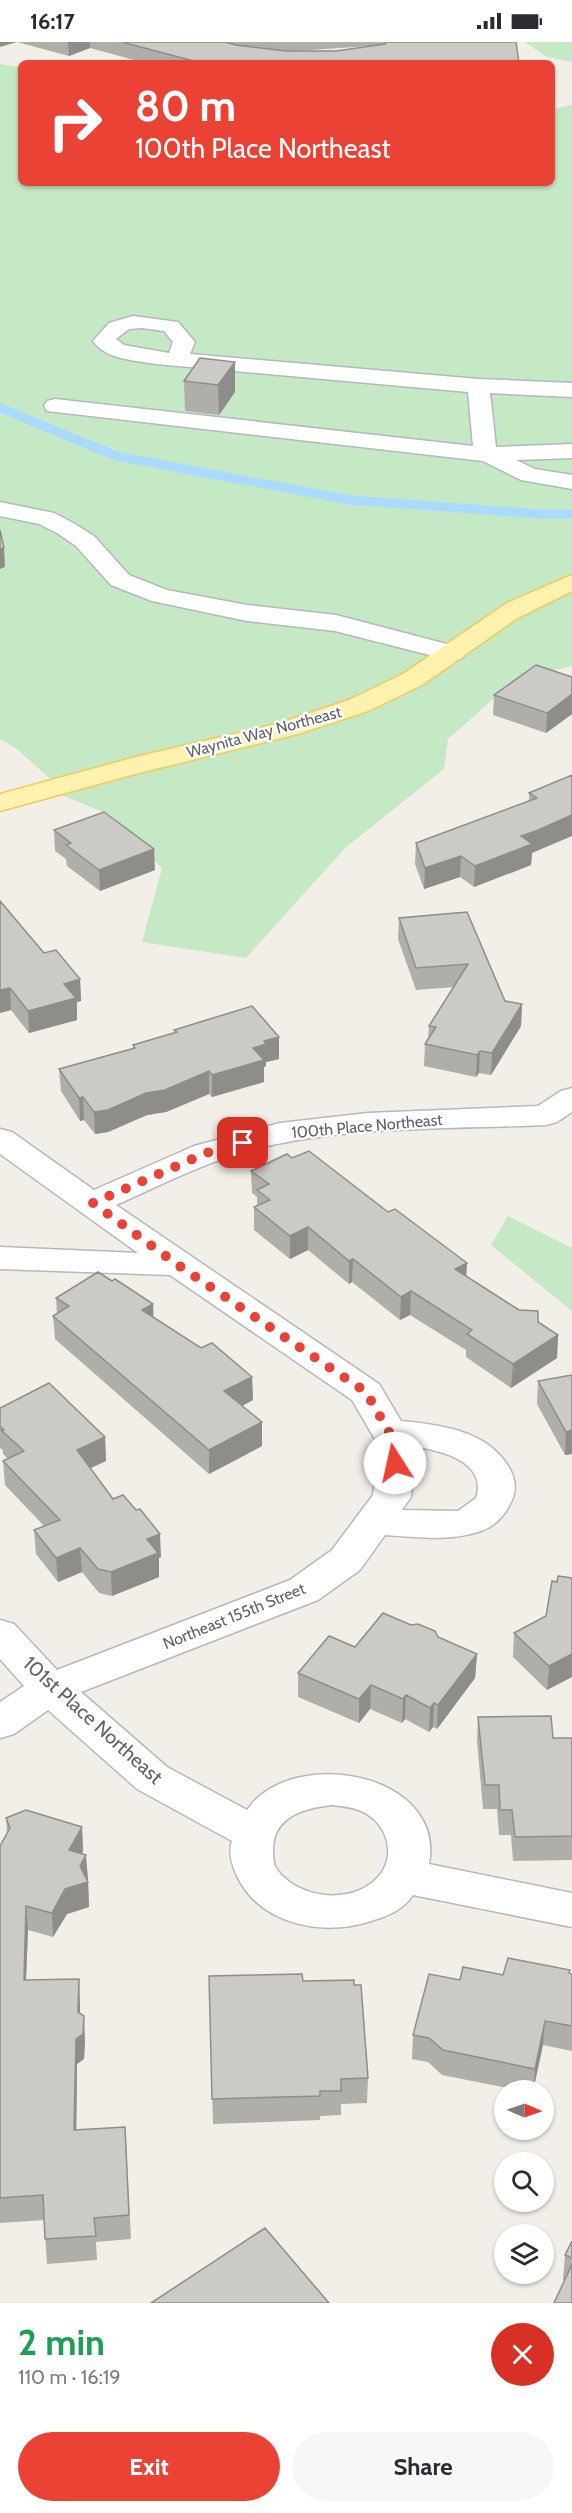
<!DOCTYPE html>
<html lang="en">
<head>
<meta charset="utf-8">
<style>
  :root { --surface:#fff; --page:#f7f7f7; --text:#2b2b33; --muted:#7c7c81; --accent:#ea4335 }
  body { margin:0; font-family:Cabin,sans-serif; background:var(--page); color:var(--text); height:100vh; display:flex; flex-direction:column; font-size:22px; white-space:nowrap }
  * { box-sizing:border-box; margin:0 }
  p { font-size:20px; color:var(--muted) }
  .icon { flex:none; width:33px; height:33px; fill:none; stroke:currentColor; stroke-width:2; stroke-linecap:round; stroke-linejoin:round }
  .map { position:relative; height:2261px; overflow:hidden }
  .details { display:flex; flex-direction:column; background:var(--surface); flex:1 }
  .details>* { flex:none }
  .guide { position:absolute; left:18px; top:18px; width:537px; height:126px; border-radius:9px; box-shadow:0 2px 4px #0004; background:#ea4335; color:#fff; overflow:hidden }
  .needle { width:39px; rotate:92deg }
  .buttons { position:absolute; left:494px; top:2038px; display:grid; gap:12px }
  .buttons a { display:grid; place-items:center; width:60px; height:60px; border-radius:50%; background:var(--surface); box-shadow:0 2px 4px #0004; font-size:30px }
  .pin { position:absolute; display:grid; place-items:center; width:51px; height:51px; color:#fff; margin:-26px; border-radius:12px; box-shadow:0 3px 9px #0006 }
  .me { position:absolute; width:66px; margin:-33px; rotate:350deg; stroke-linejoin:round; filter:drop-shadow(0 0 4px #0008) }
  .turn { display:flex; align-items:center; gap:21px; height:126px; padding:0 18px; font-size:27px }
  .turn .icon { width:78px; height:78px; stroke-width:2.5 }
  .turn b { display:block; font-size:42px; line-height:51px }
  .round { display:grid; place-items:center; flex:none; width:63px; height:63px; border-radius:32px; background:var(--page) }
  .head { display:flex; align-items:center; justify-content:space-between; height:102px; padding:0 18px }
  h1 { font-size:36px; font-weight:700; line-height:45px; color:#1e9e55 }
  .button { display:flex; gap:12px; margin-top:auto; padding:12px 18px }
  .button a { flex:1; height:69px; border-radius:36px; background:var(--accent); color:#fff; font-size:24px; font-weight:700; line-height:69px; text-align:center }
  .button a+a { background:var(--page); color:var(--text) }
  .status { display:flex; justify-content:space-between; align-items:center; height:42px; padding:0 30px; background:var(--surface); direction:ltr }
  .status svg { height:16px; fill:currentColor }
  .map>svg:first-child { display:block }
</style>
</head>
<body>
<div class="status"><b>16:17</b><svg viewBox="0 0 49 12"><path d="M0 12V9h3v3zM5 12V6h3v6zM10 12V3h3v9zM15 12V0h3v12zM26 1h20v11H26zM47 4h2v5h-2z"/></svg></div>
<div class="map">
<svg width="572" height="2261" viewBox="0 0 572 2261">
  <rect width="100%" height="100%" fill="#f1efe8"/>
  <path fill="#c5e8c5" d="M 525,0 L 572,0 L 572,20 L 547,15 Z
    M 0,22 L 21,25 L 21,141 L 552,141 L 552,67 L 572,63 L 572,624 L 516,637 L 448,697 L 444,727 L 345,806 L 246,916 L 142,900 L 162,826 L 110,773 L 47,747 L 57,743 L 17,707 L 0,697 Z
    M 508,1174 L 572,1206 L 572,1269 L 491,1203 Z"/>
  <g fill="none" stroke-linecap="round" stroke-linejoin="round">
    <path stroke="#aadaff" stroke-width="8" d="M 0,366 L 4,368"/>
    <path stroke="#aadaff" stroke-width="9" d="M 0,366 L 116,414 L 350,458 L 541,472 L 572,472"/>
    <g stroke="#b5b8bc" stroke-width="3">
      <path id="minor" d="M 133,274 L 178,280 L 195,300 L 190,312 L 478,337 L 572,341 L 572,355 L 490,351 L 496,405 L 572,402 L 572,416 L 516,418 L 535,427 L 572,433 L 572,447 L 521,438 L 483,419 L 47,369 L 44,364 L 47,359 L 55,357 L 473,404 L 468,350 L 156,322 C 135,318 106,318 93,299 L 109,281 ZM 142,286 L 164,289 L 173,300 L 169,311 L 124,303 L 116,297 L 129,287 Z
        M 0,460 L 54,471 L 73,481 L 94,494 L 129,533 L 167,548 L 247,563 L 336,573 L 462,606 L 466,611 L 462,616 L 453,619 L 335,589 L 247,579 L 152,559 L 111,543 L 76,504 L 57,491 L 39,482 L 0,474 Z
        M 572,1046 L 572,1070 L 557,1080 L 546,1083 C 459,1087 368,1084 282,1101 C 223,1111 170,1139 116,1163 L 379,1342 L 401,1379 C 441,1383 488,1388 510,1427 C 515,1437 517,1447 512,1458 C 506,1472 496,1484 481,1489 C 449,1500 417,1495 385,1493 L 360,1528 L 318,1558 L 81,1650 L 167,1725 L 247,1768 C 291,1703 446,1730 429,1822 L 572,1851 L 572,1885 L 413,1853 C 403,1868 388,1874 371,1879 C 324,1895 260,1883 237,1834 C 232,1823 228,1811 232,1799 L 137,1747 L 48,1668 L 14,1692 L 0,1696 L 0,1660 L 24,1644 L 0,1617 L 0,1578 L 14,1582 L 57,1628 L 290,1538 L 332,1508 L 373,1453 L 379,1404 L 352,1358 L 170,1233 L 0,1227 L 0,1205 L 138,1211 L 0,1112 L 0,1087 L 12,1090 L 94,1148 L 194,1104 L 280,1081 L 368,1071 L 538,1064 L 561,1049 ZM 415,1405 C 441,1408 488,1420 476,1456 L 458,1469 L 402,1468 L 411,1455 ZM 332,1763 C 341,1764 351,1765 359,1768 C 387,1779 398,1813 378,1835 C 352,1864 297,1857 276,1826 C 273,1821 273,1814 273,1808 C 273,1774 305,1766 332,1763 Z"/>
    </g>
    <g stroke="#f2c960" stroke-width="3">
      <path id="major" d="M 572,533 L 572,549 L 516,577 L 422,643 L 368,669 L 298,692 L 131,733 L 0,769 L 0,752 L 136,715 L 280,681 L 349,658 L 403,632 L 507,561 Z"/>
    </g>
    <use href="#minor" fill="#fff" fill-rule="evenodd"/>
    <use href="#major" fill="#fff2af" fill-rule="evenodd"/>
  </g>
  <path fill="#afaea9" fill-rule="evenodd" d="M 17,0 L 516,0 L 519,21 L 145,21 L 90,6 L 69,14 ZM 370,4 L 336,9 L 296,9 Z
    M 200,316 L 235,350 L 219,373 L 185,369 L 184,339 Z
    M 572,635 L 572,672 L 546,691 L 493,673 L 494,653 Z
    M 572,733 L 532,811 L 531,823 L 474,845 L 460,835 L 424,847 L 415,822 L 416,801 L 529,759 L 529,751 Z
    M 54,788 L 155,828 L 100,849 L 67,824 L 66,817 L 55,809 Z
    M 0,859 L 44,911 L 80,937 L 81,959 L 77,960 L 77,978 L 29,991 L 11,968 L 0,971 Z
    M 467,870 L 505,959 L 522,962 L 521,984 L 491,1033 L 479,1031 L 476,1035 L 424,1024 L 425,1002 L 428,996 L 429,984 L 454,945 L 416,948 L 398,897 L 399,876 Z
    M 174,988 L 279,995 L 279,1017 L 266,1020 L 266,1024 L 264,1025 L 264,1040 L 212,1055 L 209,1052 L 166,1070 L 147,1073 L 108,1090 L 95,1092 L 84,1078 L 80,1079 L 61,1049 L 59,1027 L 133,1007 L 133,1003 L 174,991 Z
    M 251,1129 L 466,1235 L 558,1293 L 557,1316 L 511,1346 L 466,1315 L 466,1308 L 410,1273 L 400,1278 L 352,1240 L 349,1242 L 308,1208 L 290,1217 L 254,1188 L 254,1165 L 257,1164 L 257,1155 L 252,1151 Z
    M 56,1256 L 153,1275 L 201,1306 L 252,1335 L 253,1358 L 242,1364 L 262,1404 L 209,1432 L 55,1297 L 53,1274 L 57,1272 Z
    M 572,1333 L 572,1412 L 565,1413 L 537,1362 L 538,1339 Z
    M 0,1366 L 105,1395 L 106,1419 L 90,1426 L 113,1457 L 161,1515 L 159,1516 L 159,1535 L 112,1554 L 99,1551 L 82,1530 L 58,1540 L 36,1512 L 34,1488 L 44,1484 L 5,1443 L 3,1419 L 8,1417 L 3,1412 L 3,1408 L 0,1406 Z
    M 557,1540 L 547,1648 L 513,1615 L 514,1591 L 546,1574 Z
    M 438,1595 L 477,1612 L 475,1636 L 437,1687 L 433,1685 L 429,1690 L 405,1677 L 402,1681 L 370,1667 L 359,1681 L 298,1655 L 298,1631 L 355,1605 Z
    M 478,1675 L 553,1696 L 572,1696 L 572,1818 L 513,1819 L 511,1793 L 499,1793 L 497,1767 L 483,1767 L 477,1699 Z
    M 6,1776 L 82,1785 L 83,1809 L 82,1812 L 88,1837 L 89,1865 L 67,1872 L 53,1895 L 28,1888 L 26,1938 L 80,1961 L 80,1971 L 85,1999 L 84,2017 L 77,2022 L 76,2088 L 125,2085 L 131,2197 L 96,2200 L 97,2218 L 47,2222 L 44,2178 L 0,2181 L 0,1804 L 7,1791 Z
    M 569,1931 L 572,1932 L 572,2009 L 543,2003 L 533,2049 L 522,2049 L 442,2033 L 428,2020 L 412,2017 L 413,1993 L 460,1938 L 503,1933 Z
    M 209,1934 L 354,1943 L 368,2036 L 367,2061 L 341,2062 L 341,2073 L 320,2074 L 320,2078 L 213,2082 Z
    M 572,2199 L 572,2261 L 565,2238 L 563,2238 L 565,2213 Z"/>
  <path fill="#8f8d8a" d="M 0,0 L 17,0 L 0,5 Z
    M 68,0 L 90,0 L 90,6 L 69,14 Z
    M 235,320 L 235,350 L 219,373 L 218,343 Z
    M 4,506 L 5,525 L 0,527 L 0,507 Z
    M 572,652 L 572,672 L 546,691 L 547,671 Z
    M 572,773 L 572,794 L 532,811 L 531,823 L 474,845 L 475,824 L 521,794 Z
    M 154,807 L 155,828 L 100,849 L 99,828 Z
    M 461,814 L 460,835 L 424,847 L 425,826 Z
    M 80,937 L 81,959 L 77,960 L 77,978 L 29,991 L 28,969 L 64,942 Z
    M 10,946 L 11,968 L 0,971 L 0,948 Z
    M 522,962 L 521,984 L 491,1033 L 492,1011 Z
    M 279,995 L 279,1017 L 266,1020 L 266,1024 L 264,1025 L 264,1040 L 212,1055 L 212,1033 L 264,999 Z
    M 480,1009 L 479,1031 L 476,1035 L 477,1013 Z
    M 209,1029 L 209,1052 L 166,1070 L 147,1073 L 108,1090 L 95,1092 L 94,1070 Z
    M 83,1055 L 84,1078 L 80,1079 L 79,1056 Z
    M 308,1185 L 308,1208 L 290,1217 L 290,1194 Z
    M 353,1217 L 352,1240 L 349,1242 L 349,1219 Z
    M 467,1221 L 466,1244 L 455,1227 Z
    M 411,1249 L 410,1273 L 400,1278 L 401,1255 Z
    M 153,1262 L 154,1285 L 142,1268 Z
    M 558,1293 L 557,1316 L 511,1346 L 513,1322 Z
    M 252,1335 L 253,1358 L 225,1373 L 224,1349 Z
    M 262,1380 L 262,1404 L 209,1432 L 209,1408 Z
    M 572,1388 L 572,1412 L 565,1413 L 566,1390 Z
    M 105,1395 L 106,1419 L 78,1432 L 77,1408 Z
    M 160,1492 L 161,1515 L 159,1516 L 159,1535 L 112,1554 L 111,1530 L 147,1497 Z
    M 80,1506 L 82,1530 L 58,1540 L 56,1516 Z
    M 477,1612 L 475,1636 L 437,1687 L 438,1663 Z
    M 572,1612 L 572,1635 L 547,1648 L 549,1624 Z
    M 371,1643 L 370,1667 L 359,1681 L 359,1657 Z
    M 406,1653 L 405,1677 L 402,1681 L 403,1657 Z
    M 434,1661 L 433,1685 L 429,1690 L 430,1666 Z
    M 82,1785 L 83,1809 L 70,1832 L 69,1808 Z
    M 86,1813 L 88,1837 L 86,1841 L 88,1840 L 89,1865 L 67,1872 L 53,1895 L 52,1871 Z
    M 26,1864 L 28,1888 L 25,1962 L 24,1938 Z
    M 79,1937 L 80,1961 L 80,1994 L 78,1970 Z
    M 84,1974 L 85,1999 L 84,2017 L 77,2022 L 76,2112 L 74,2088 L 76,1997 Z
    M 545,1979 L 543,2003 L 533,2049 L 535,2027 Z"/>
  <path fill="#cccac5" stroke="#8f8d8a" stroke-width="1.5" d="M 122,0 L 225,0 L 236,3 L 286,9 L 336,9 L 385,2 L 386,0 L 516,0 L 519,21 L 201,21 Z
    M 200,316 L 235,320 L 218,343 L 184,339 Z
    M 0,488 L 4,506 L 0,507 Z
    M 536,623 L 572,635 L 572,652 L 547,671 L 494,653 Z
    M 572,733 L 572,773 L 536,789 L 521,794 L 532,802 L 475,824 L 461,814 L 425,826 L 416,801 L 537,756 L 529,751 Z
    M 104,770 L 154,807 L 99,828 L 66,803 L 71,801 L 54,788 Z
    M 0,859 L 44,911 L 56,908 L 80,937 L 64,942 L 76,956 L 28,969 L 10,946 L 0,948 Z
    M 467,870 L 505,959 L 522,962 L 492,1011 L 480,1009 L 477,1013 L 425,1002 L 436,985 L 429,984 L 468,922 L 416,926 L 399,876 Z
    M 252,964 L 279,995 L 264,999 L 266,1002 L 253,1006 L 264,1018 L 212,1033 L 209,1029 L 165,1048 L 146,1051 L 108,1068 L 94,1070 L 83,1055 L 79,1056 L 59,1027 L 135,1006 L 133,1003 L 177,990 L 174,988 Z
    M 309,1109 L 388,1170 L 395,1167 L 467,1221 L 455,1227 L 519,1268 L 538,1269 L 538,1280 L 558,1293 L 513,1322 L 467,1292 L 472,1288 L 411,1249 L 401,1255 L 353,1217 L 349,1219 L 308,1185 L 290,1194 L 254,1165 L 270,1158 L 257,1148 L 269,1142 L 251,1129 L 287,1112 L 292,1116 Z
    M 98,1230 L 112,1239 L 115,1237 L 153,1262 L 142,1268 L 201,1306 L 212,1301 L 252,1335 L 224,1349 L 262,1380 L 209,1408 L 53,1274 L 69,1264 L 56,1256 Z
    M 572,1333 L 572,1388 L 566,1390 L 538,1339 Z
    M 49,1341 L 105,1395 L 77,1408 L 113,1457 L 123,1453 L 136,1468 L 140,1467 L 160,1492 L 147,1497 L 158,1511 L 111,1530 L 98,1527 L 80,1506 L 56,1516 L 34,1488 L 60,1478 L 3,1419 L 24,1409 L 1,1388 L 4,1388 L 0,1384 L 0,1366 Z
    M 558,1534 L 572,1536 L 572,1612 L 549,1624 L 514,1591 L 546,1574 L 552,1539 L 557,1540 Z
    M 383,1571 L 411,1583 L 418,1582 L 435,1589 L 438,1595 L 477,1612 L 438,1663 L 434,1661 L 430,1666 L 406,1653 L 403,1657 L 371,1643 L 359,1657 L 298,1631 L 329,1594 L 355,1605 Z
    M 551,1674 L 553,1696 L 572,1696 L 572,1794 L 515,1795 L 512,1768 L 500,1768 L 499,1743 L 485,1743 L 478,1675 Z
    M 26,1768 L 82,1785 L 69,1808 L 86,1813 L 80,1824 L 88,1840 L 65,1847 L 52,1871 L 26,1864 L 24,1938 L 79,1937 L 78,1970 L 84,1974 L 83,1992 L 76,1997 L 74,2088 L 125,2085 L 129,2173 L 94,2176 L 96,2194 L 45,2197 L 43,2153 L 0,2156 L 0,1804 L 10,1786 L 6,1776 Z
    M 508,1916 L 570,1928 L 569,1931 L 572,1932 L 572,1984 L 545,1979 L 535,2027 L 443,2008 L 429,1996 L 413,1993 L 429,1932 L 460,1938 L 463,1925 L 503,1933 Z
    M 302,1932 L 303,1939 L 354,1938 L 354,1943 L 361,1943 L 368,2036 L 341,2037 L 341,2049 L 320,2049 L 320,2054 L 212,2057 L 209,1934 Z
    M 265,2186 L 329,2261 L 151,2261 Z
    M 572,2199 L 572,2216 L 565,2213 Z
    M 572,2222 L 572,2261 L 554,2261 Z"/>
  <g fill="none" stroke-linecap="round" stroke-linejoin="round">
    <path stroke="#ea4335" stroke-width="10" stroke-dasharray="0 18" d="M 243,1101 L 206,1111 L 93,1161 L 178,1223 L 366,1350 L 397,1404 L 395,1421"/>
  </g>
  <g text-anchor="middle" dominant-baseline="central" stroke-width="4.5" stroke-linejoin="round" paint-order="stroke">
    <g font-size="16" fill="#5f6368" stroke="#fff">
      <text transform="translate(264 690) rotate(-15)">Waynita Way Northeast</text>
      <text transform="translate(367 1084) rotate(-5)">100th Place Northeast</text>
      <text transform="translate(234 1574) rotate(-22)">Northeast 155th Street</text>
    </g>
    <g font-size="20" fill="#5f6368" stroke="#fff">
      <text transform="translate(93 1678) rotate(42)">101st Place Northeast</text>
    </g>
  </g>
</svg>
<div class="buttons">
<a><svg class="needle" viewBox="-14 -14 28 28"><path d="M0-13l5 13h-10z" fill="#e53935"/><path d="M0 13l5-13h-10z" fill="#7c7c81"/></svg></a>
<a><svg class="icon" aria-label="search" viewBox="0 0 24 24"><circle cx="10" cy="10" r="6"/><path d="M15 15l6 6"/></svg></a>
<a><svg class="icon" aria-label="layers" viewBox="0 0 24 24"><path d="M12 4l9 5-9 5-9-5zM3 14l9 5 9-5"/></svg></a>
</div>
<div class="pin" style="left:243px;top:1101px;background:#d93025"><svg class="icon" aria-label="arrive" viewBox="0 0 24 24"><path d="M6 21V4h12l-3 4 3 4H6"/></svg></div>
<svg class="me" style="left:395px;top:1421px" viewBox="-20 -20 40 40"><circle r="19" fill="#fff"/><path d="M0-13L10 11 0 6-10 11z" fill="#ea4335"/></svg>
<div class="guide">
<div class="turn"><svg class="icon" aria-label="right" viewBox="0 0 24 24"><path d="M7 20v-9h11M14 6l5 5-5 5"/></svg><div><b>80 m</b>100th Place Northeast</div></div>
</div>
</div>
<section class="details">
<div class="head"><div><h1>2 min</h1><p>110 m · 16:19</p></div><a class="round" style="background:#d93025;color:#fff"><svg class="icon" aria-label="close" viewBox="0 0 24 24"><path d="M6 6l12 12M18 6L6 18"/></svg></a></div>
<div class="button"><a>Exit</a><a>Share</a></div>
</section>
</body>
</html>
